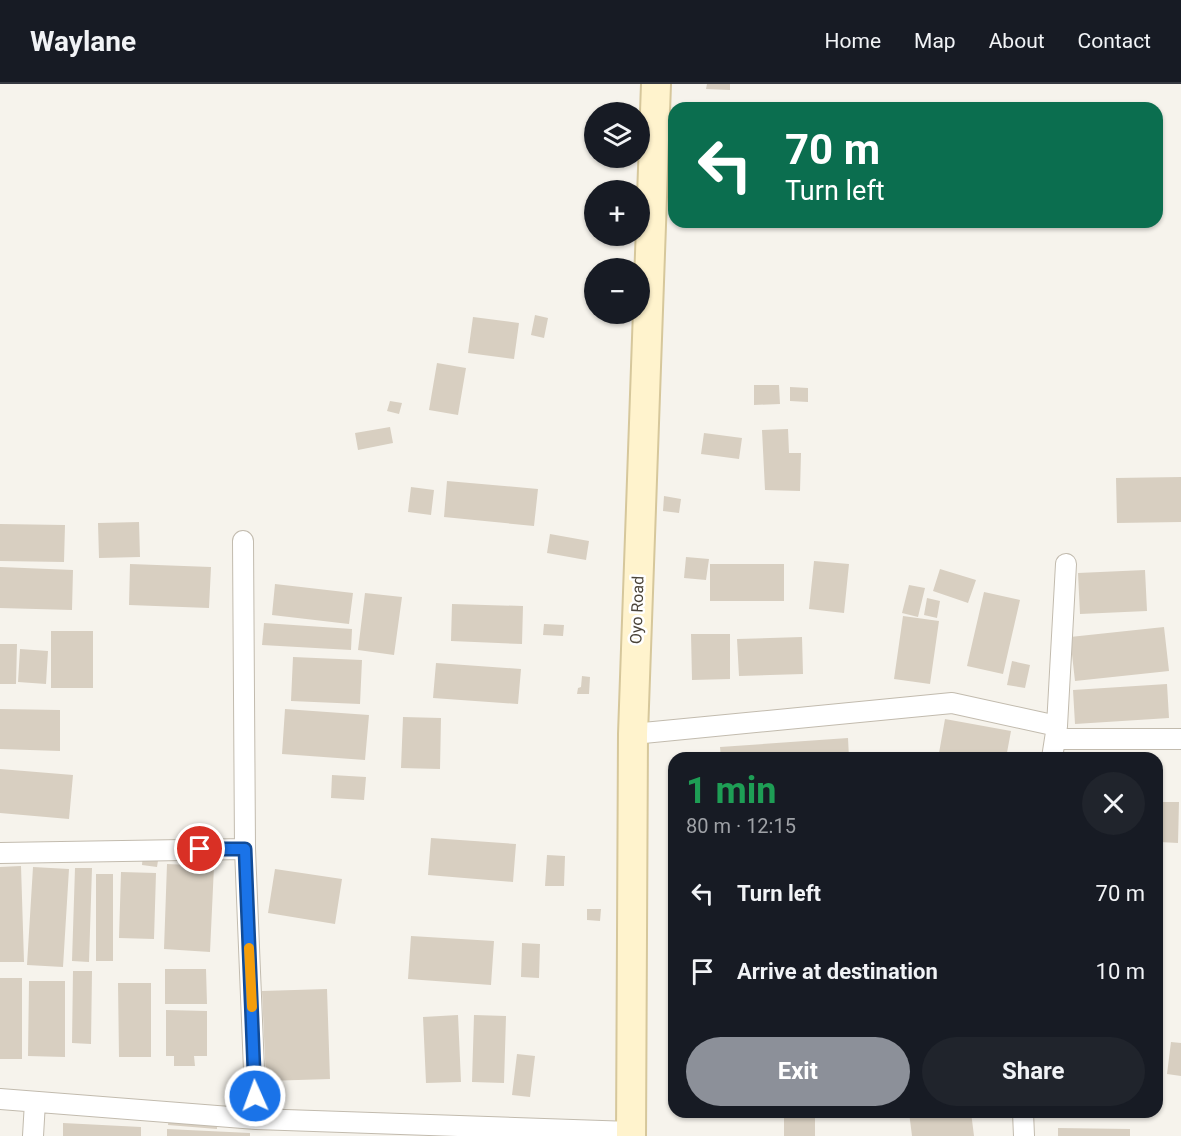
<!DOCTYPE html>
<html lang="en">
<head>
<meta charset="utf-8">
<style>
  :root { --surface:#171b24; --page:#20242c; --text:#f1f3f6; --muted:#9ea1a6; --line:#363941; --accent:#8c9099 }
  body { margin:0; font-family:Roboto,sans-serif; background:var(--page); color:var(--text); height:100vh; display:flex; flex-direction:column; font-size:22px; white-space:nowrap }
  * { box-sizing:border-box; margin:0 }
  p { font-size:20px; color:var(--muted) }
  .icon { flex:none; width:33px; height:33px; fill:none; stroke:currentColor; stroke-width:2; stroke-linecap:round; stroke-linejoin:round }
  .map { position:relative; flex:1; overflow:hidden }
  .drawer { position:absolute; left:668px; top:668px; width:495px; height:366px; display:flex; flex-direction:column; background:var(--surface); border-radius:18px; box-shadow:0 2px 4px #0004 }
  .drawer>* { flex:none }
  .guide { position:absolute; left:668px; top:18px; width:495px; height:126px; border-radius:18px; box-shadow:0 2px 4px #0004; background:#0b6e4f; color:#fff; overflow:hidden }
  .buttons { position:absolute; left:584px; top:18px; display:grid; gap:12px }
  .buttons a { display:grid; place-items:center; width:66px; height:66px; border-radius:50%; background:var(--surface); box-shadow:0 2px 4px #0004; font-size:30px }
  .pin { position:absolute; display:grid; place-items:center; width:51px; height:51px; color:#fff; margin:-26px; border:3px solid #fff; border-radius:50%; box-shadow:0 2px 6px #0007 }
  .me { position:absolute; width:66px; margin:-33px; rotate:358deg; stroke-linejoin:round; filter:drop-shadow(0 0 4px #0008) }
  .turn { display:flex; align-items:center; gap:21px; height:126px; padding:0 18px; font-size:27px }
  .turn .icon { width:78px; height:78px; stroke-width:2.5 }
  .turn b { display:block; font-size:42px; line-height:51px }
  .round { display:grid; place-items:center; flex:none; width:63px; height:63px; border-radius:32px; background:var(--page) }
  .headline { display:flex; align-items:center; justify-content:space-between; height:102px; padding:0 18px }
  h1 { font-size:36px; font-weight:700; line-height:45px; color:#1e9e55 }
  .action { display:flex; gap:12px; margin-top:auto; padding:12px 18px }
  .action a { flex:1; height:69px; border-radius:36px; background:var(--accent); color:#fff; font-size:24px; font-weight:700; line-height:69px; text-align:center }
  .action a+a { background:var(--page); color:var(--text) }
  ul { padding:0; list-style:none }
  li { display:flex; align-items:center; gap:18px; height:78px; padding:0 18px }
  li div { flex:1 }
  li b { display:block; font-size:22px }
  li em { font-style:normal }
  header { display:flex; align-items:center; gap:36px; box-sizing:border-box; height:84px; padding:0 30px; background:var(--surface); border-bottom:2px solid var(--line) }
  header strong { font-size:28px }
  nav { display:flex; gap:33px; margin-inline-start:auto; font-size:21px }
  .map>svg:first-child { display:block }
</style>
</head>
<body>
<header>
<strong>Waylane</strong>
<nav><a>Home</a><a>Map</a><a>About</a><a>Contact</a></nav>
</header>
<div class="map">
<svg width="1181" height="1052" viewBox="0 0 1181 1052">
  <rect width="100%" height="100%" fill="#f6f3ec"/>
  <path fill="#d8cfc1" d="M 707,0 L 730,0 L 730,6 L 706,5 Z
    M 535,231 L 548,234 L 544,254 L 531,251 Z
    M 473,233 L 519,239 L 514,275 L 468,269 Z
    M 437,279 L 466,284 L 458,331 L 429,326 Z
    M 754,301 L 779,301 L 780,320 L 754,321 Z
    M 790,303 L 808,304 L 808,318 L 790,317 Z
    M 390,317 L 402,319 L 399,330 L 387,327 Z
    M 390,343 L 393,359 L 358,366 L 355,349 Z
    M 788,345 L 789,369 L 801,369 L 800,407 L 765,406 L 762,346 Z
    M 704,349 L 742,354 L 739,375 L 701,370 Z
    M 1181,393 L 1181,438 L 1117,439 L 1116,394 Z
    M 447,397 L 538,405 L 534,442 L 444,433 Z
    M 411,403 L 434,406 L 431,431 L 408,428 Z
    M 664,412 L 681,415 L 679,429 L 663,427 Z
    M 139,438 L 140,473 L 99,474 L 98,439 Z
    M 0,440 L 65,441 L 64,478 L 0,477 Z
    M 550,450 L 589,457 L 586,476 L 547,469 Z
    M 686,473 L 709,475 L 706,496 L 684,494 Z
    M 814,477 L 849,480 L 844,529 L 809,525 Z
    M 130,480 L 211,483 L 209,524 L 129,521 Z
    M 710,480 L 784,480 L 784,517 L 710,517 Z
    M 0,483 L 73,486 L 72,526 L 0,524 Z
    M 940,485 L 976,496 L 968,519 L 933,507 Z
    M 1145,486 L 1147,527 L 1080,530 L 1078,489 Z
    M 275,500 L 353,509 L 349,540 L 272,531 Z
    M 909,501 L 925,504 L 918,533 L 902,529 Z
    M 984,508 L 1020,516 L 1003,590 L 967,582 Z
    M 365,509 L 402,513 L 394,571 L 358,566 Z
    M 927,514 L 940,517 L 937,534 L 924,531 Z
    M 452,520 L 523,522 L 522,560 L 451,557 Z
    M 903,532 L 939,537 L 930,600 L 894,595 Z
    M 264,539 L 352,545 L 351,566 L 262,561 Z
    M 544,540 L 564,541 L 563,552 L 543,551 Z
    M 1164,543 L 1169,587 L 1075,597 L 1070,553 Z
    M 51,547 L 93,547 L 93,604 L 51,604 Z
    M 691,550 L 730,550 L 730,595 L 692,596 Z
    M 802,553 L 803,590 L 739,592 L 737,555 Z
    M 0,560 L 17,560 L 16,600 L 0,600 Z
    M 20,565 L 48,567 L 46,600 L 18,598 Z
    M 293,573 L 362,576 L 360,620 L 291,617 Z
    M 1012,577 L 1030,581 L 1025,604 L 1007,601 Z
    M 436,579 L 521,585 L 518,620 L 433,614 Z
    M 582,592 L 590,593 L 589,610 L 577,610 L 578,604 L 581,603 Z
    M 1167,600 L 1169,634 L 1075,640 L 1073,606 Z
    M 0,625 L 60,626 L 60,667 L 0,665 Z
    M 285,625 L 369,631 L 365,676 L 282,670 Z
    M 403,633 L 441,634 L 440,685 L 401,684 Z
    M 945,635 L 1011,647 L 1006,674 L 962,674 L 939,669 Z
    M 848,654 L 849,674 L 721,674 L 720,663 Z
    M 0,685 L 73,691 L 69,735 L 0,729 Z
    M 332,691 L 366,693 L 364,716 L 331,714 Z
    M 1160,718 L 1179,718 L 1178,759 L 1159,758 Z
    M 431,754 L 516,760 L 513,798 L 428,791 Z
    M 143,768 L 159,770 L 157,783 L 142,781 Z
    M 547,771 L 565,772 L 564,802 L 545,802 Z
    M 167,780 L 214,782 L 210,868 L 164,865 Z
    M 21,782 L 24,878 L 0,878 L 0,783 Z
    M 33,783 L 69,785 L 63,883 L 27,881 Z
    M 75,784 L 92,784 L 89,878 L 72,877 Z
    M 275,785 L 342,795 L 335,840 L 268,829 Z
    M 121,788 L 156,789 L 154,855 L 119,854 Z
    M 96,790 L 113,790 L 113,877 L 96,877 Z
    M 587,825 L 601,825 L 600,837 L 587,836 Z
    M 411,852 L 494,857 L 491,901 L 408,895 Z
    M 522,859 L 540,860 L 539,894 L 521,893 Z
    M 165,885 L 206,885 L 207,920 L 165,920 Z
    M 73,887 L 92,887 L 91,960 L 72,959 Z
    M 0,894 L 22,894 L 22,975 L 0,975 Z
    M 29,897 L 65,897 L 65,973 L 28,972 Z
    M 118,899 L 151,899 L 151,973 L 119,973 Z
    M 327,905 L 330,995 L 266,997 L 262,907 Z
    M 166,926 L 207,927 L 207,972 L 194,972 L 195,982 L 174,982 L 174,972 L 166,972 Z
    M 458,931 L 461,998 L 426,999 L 423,933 Z
    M 474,931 L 506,932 L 504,999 L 472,998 Z
    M 1171,958 L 1181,959 L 1181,992 L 1167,990 Z
    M 517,970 L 535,972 L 530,1013 L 512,1011 Z
    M 784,1028 L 815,1028 L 815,1052 L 784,1052 Z
    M 909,1028 L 971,1028 L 974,1052 L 912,1052 Z
    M 169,1030 L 217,1034 L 217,1045 L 168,1041 Z
    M 63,1039 L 141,1043 L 141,1052 L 63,1052 Z
    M 1058,1044 L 1130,1045 L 1130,1052 L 1058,1052 Z
    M 167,1045 L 250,1049 L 250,1052 L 167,1052 Z"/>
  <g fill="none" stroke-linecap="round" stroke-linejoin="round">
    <g stroke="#c2bbae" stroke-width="22">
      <path id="street" d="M 243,457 L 245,765 L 256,1035
        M 633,650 L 952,619 L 1057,642
        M 1055,655 L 1181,655
        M 1052,674 L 1057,642 L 1066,480
        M 0,769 L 245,765
        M 0,1015 L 256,1035 L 631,1048
        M 1023,1028 L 1024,1052
        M 33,1052 L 35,1018"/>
    </g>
    <g stroke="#d6c79b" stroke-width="32">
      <path id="secondary" d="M 631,1052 L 633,650 L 656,0"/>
    </g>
    <use href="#street" stroke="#fff" stroke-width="20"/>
    <use href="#secondary" stroke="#fff3cd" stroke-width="28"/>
  </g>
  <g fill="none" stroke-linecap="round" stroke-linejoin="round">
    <g stroke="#114b97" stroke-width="15">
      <path id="route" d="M 200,765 L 245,765 L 255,1012"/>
    </g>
    <use href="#route" stroke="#1a73e8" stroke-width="10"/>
    <path stroke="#f59e0b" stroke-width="10" d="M 249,864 L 252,923"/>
  </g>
  <g text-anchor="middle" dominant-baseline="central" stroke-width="5" stroke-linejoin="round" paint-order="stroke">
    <g font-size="16" fill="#4b4439" stroke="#fff">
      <text transform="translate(637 526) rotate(-88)">Oyo Road</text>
    </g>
  </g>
</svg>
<div class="buttons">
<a><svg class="icon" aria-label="layers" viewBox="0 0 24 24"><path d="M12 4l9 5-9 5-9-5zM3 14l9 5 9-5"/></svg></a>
<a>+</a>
<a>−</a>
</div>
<div class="pin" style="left:200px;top:765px;background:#d93025"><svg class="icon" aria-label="arrive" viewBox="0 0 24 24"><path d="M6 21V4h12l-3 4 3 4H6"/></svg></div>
<svg class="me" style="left:255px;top:1012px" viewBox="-20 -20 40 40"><circle r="17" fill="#1a73e8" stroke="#fff" stroke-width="3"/><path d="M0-11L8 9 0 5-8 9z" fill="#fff"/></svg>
<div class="guide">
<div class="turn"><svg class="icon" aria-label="left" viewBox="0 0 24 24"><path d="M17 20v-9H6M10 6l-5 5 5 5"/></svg><div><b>70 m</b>Turn left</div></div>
</div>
<section class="drawer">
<div class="headline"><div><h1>1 min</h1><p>80 m · 12:15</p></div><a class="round"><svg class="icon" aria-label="close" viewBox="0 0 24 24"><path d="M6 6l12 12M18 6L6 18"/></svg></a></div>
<ul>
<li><svg class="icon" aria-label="left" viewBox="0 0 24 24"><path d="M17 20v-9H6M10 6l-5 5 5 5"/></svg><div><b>Turn left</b></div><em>70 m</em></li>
<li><svg class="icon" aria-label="arrive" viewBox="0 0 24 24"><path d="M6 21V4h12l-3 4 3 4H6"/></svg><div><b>Arrive at destination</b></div><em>10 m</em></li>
</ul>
<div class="action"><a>Exit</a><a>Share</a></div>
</section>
</div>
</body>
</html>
